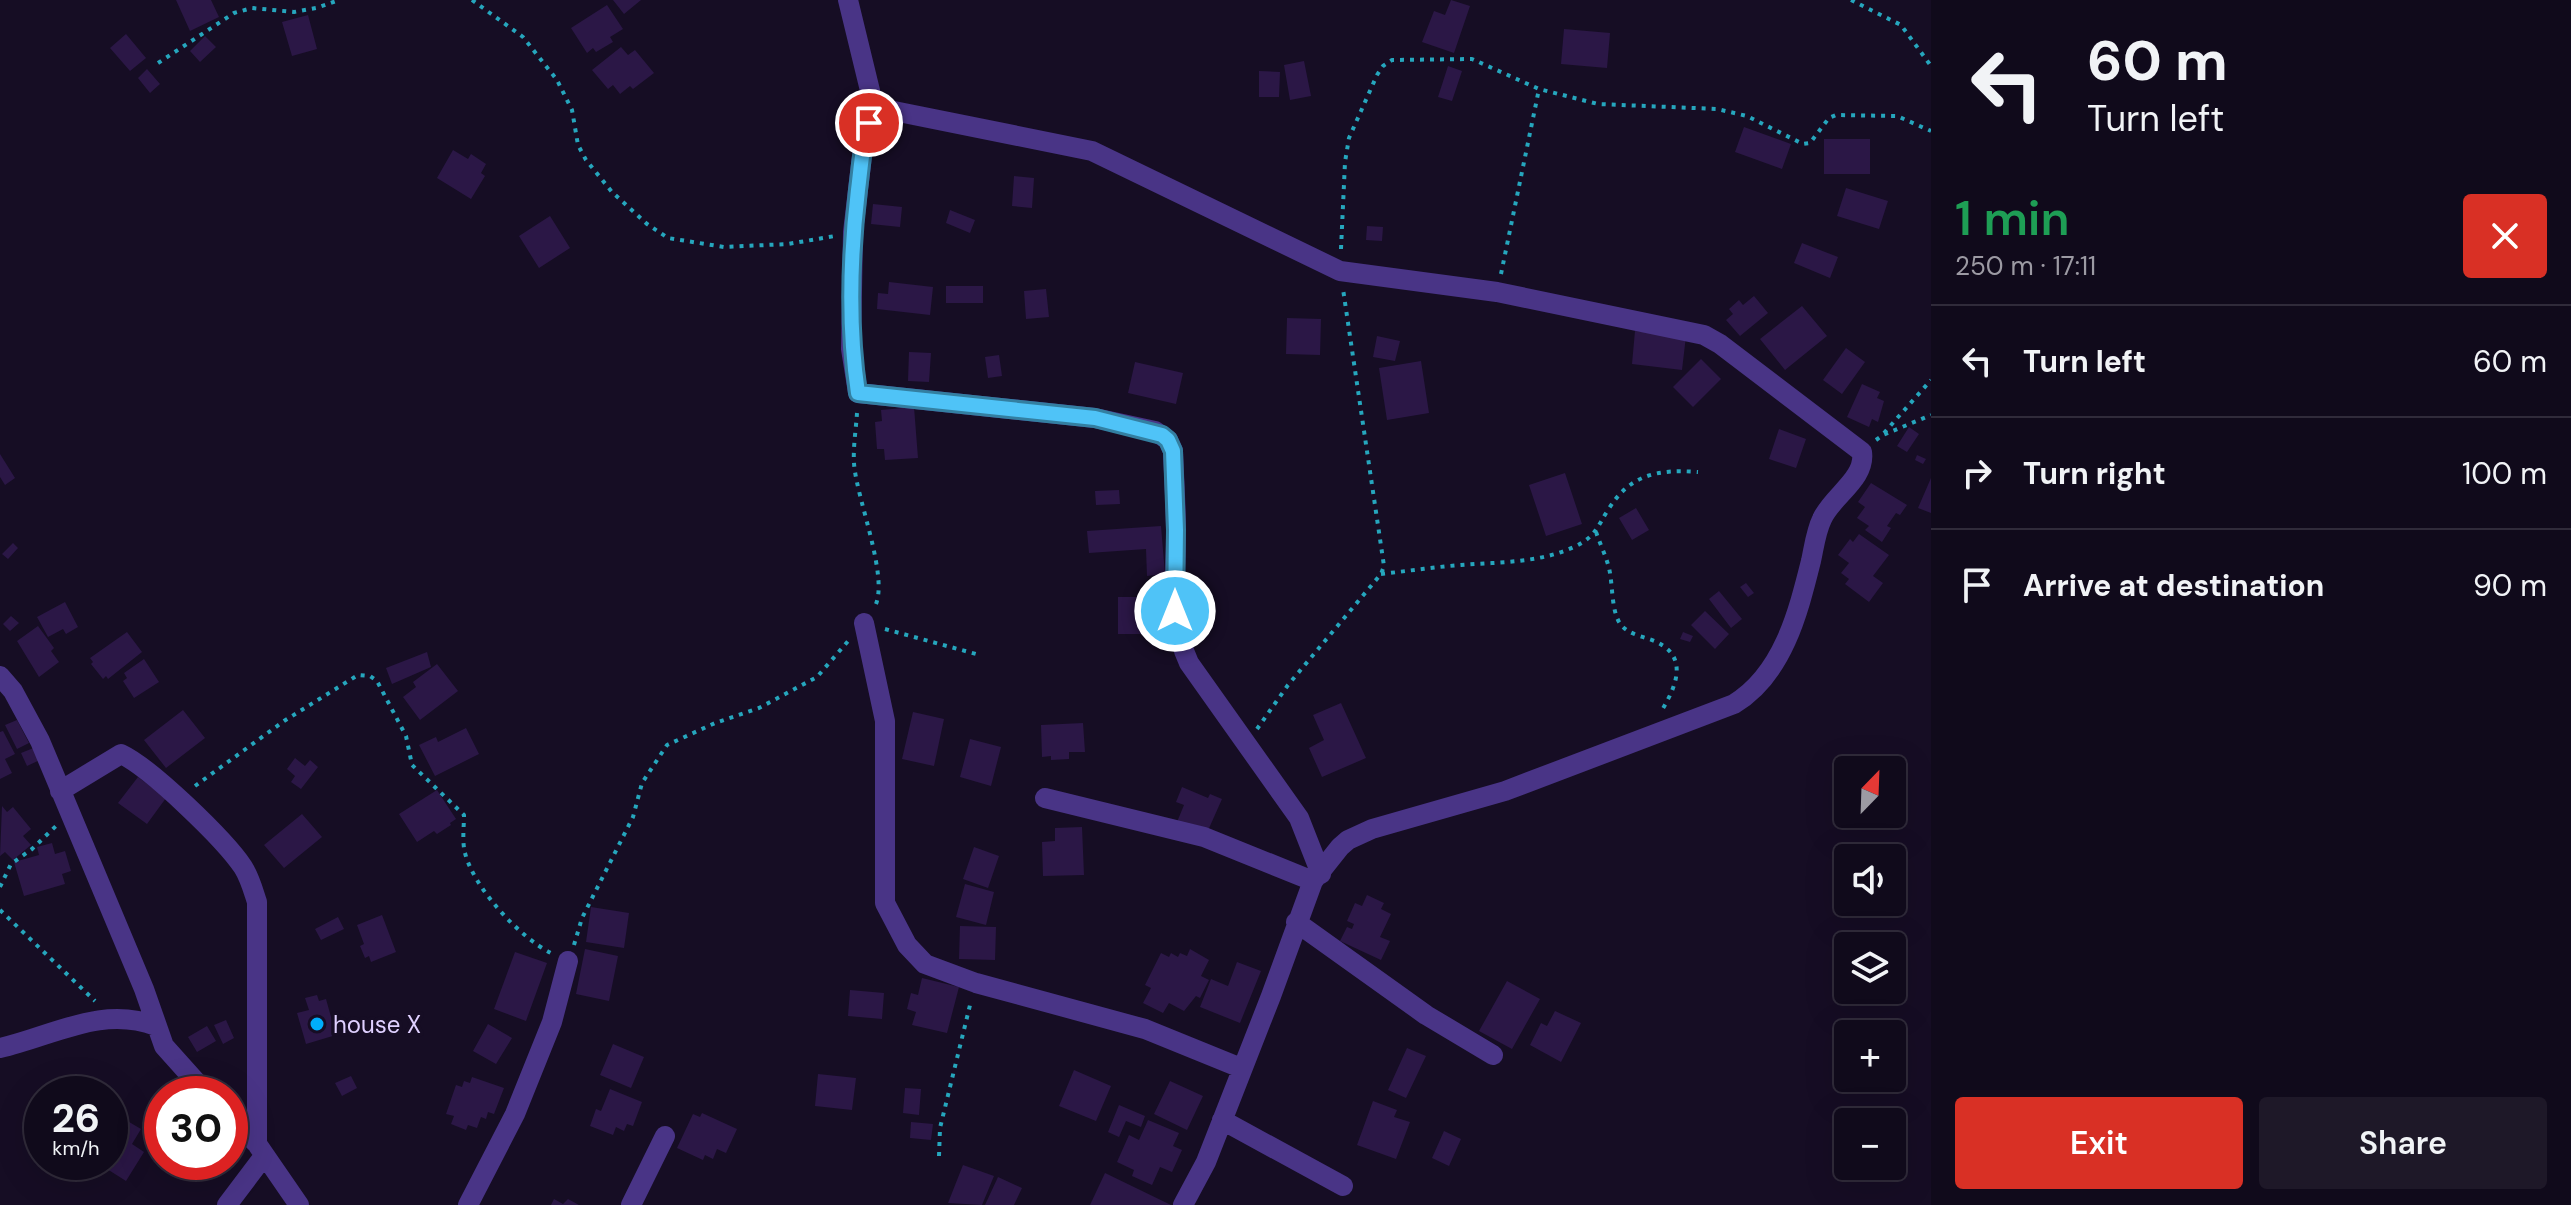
<!DOCTYPE html>
<html lang="en">
<head>
<meta charset="utf-8">
<style>
  :root { --surface:#100a1b; --page:#1e1828; --text:#f1f3f6; --muted:#9c9aa3; --line:#302b3a; --accent:#d93025 }
  body { margin:0; font-family:"DM Sans",sans-serif; background:var(--page); color:var(--text); height:100vh; display:flex; flex-direction:column; font-size:30px; white-space:nowrap }
  * { box-sizing:border-box; margin:0 }
  p { font-size:26px; color:var(--muted) }
  .icon { flex:none; width:44px; height:44px; fill:none; stroke:currentColor; stroke-width:2; stroke-linecap:round; stroke-linejoin:round }
  .map { position:relative; flex:1; overflow:hidden }
  .panel { display:flex; flex-direction:column; background:var(--surface); width:640px }
  .panel>* { flex:none }
  .hud { background:#100a1b; color:var(--text); overflow:hidden }
  .needle { width:52px; rotate:23deg }
  .controls { position:absolute; left:1834px; top:756px; display:grid; gap:16px }
  .controls a { display:grid; place-items:center; width:72px; height:72px; border-radius:8px; background:var(--surface); box-shadow:0 8px 32px #0002,0 0 0 2px var(--line); font-size:40px }
  .speed { position:absolute; left:24px; top:1076px; display:flex; gap:16px; font-size:40px; font-weight:700; text-align:center }
  .speed>* { display:grid; place-content:center; width:104px; height:104px; border-radius:50%; background:var(--surface); box-shadow:0 8px 32px #0002,0 0 0 2px var(--line); line-height:1 }
  .speed small { font-size:20px; font-weight:400 }
  .speed .limit { border:12px solid #d22; background:#fff; color:#111 }
  .pin { position:absolute; display:grid; place-items:center; width:68px; height:68px; color:#fff; margin:-34px; border:4px solid #fff; border-radius:50%; box-shadow:0 2px 8px #0007 }
  .me { position:absolute; width:88px; margin:-44px; rotate:0deg; stroke-linejoin:round; filter:drop-shadow(0 0 6px #0008) }
  .turn { display:flex; align-items:center; gap:28px; height:168px; padding:0 24px; font-size:36px }
  .turn .icon { width:104px; height:104px; stroke-width:2.5 }
  .turn b { display:block; font-size:56px; line-height:68px }
  .round { display:grid; place-items:center; flex:none; width:84px; height:84px; border-radius:8px; background:var(--page) }
  .head { display:flex; align-items:center; justify-content:space-between; height:136px; padding:0 24px }
  h1 { font-size:48px; font-weight:600; line-height:60px; color:#1e9e55 }
  .button { display:flex; gap:16px; margin-top:auto; padding:16px 24px }
  .button a { flex:1; height:92px; border-radius:8px; background:var(--accent); color:#fff; font-size:32px; font-weight:600; line-height:92px; text-align:center }
  .button a+a { background:var(--page); color:var(--text) }
  ul { padding:0; list-style:none }
  li { display:flex; align-items:center; gap:24px; height:112px; padding:0 24px; border-top:2px solid var(--line) }
  li div { flex:1 }
  li b { display:block; font-size:30px }
  li em { font-style:normal }
  main { display:flex; flex:1; min-height:0 }
  .map>svg:first-child { display:block }
</style>
</head>
<body>
<main>
<div class="map">
<svg width="1931" height="1205" viewBox="0 0 1931 1205">
  <rect width="100%" height="100%" fill="#160d24"/>
  <path fill="#2b1746" d="M 176,0 L 211,0 L 219,17 L 190,31 Z
    M 613,0 L 641,0 L 624,14 Z
    M 1451,0 L 1470,6 L 1454,53 L 1422,42 L 1434,11 L 1445,15 Z
    M 607,5 L 623,29 L 610,37 L 613,42 L 596,52 L 593,48 L 587,53 L 571,28 Z
    M 308,15 L 317,49 L 292,56 L 282,22 Z
    M 1564,29 L 1610,33 L 1607,68 L 1561,64 Z
    M 126,34 L 146,58 L 130,71 L 110,48 Z
    M 205,36 L 216,47 L 200,62 L 190,51 Z
    M 621,47 L 628,55 L 635,50 L 654,73 L 633,89 L 630,86 L 620,94 L 613,85 L 608,89 L 592,70 Z
    M 1304,61 L 1311,96 L 1290,100 L 1284,65 Z
    M 1448,66 L 1462,71 L 1452,101 L 1438,97 Z
    M 147,69 L 160,84 L 150,93 L 138,78 Z
    M 1259,71 L 1280,72 L 1279,97 L 1259,97 Z
    M 1744,127 L 1791,144 L 1782,169 L 1735,152 Z
    M 1824,139 L 1870,139 L 1870,174 L 1824,174 Z
    M 453,150 L 468,159 L 471,154 L 486,164 L 481,173 L 485,176 L 471,199 L 437,178 Z
    M 1014,176 L 1034,178 L 1032,208 L 1012,206 Z
    M 1846,188 L 1888,201 L 1879,229 L 1837,216 Z
    M 873,204 L 902,207 L 900,227 L 871,224 Z
    M 950,210 L 975,220 L 970,233 L 946,223 Z
    M 550,216 L 570,248 L 539,268 L 519,236 Z
    M 1367,226 L 1383,227 L 1382,241 L 1366,240 Z
    M 1802,243 L 1838,257 L 1830,278 L 1794,263 Z
    M 889,282 L 933,287 L 930,315 L 877,309 L 878,293 L 888,294 Z
    M 946,286 L 983,286 L 983,303 L 946,303 Z
    M 1046,289 L 1049,317 L 1026,319 L 1024,291 Z
    M 1754,296 L 1768,313 L 1740,336 L 1726,320 L 1733,314 L 1729,309 L 1739,300 L 1743,305 Z
    M 1802,306 L 1827,336 L 1785,370 L 1760,339 Z
    M 1287,318 L 1321,319 L 1320,355 L 1286,354 Z
    M 1635,331 L 1686,336 L 1682,370 L 1632,364 Z
    M 1377,336 L 1400,341 L 1395,361 L 1373,357 Z
    M 1846,348 L 1865,362 L 1842,394 L 1823,380 Z
    M 909,352 L 931,353 L 929,382 L 908,381 Z
    M 999,355 L 1002,376 L 988,378 L 985,357 Z
    M 1701,359 L 1721,379 L 1693,407 L 1673,387 Z
    M 1421,361 L 1429,413 L 1387,420 L 1379,368 Z
    M 1135,362 L 1183,373 L 1176,404 L 1128,393 Z
    M 1862,384 L 1880,392 L 1877,398 L 1884,401 L 1878,422 L 1872,419 L 1869,427 L 1847,417 Z
    M 914,407 L 918,458 L 885,460 L 884,449 L 877,449 L 875,422 L 882,421 L 881,410 Z
    M 1909,427 L 1919,434 L 1907,452 L 1897,446 Z
    M 1779,429 L 1806,439 L 1796,468 L 1769,459 Z
    M 0,454 L 15,478 L 5,485 L 0,477 Z
    M 1917,455 L 1926,459 L 1923,464 L 1915,460 Z
    M 1565,473 L 1582,524 L 1546,536 L 1529,485 Z
    M 1931,478 L 1931,513 L 1918,508 Z
    M 1871,483 L 1907,505 L 1900,515 L 1896,513 L 1887,526 L 1891,528 L 1882,542 L 1865,530 L 1869,526 L 1857,518 L 1865,507 L 1858,502 Z
    M 1119,490 L 1120,504 L 1096,505 L 1095,491 Z
    M 1636,508 L 1649,530 L 1632,540 L 1619,518 Z
    M 1161,526 L 1165,574 L 1147,576 L 1146,549 L 1089,553 L 1087,531 Z
    M 1859,534 L 1889,555 L 1873,576 L 1883,583 L 1869,602 L 1845,584 L 1849,579 L 1841,573 L 1849,563 L 1838,555 L 1850,539 L 1853,542 Z
    M 13,543 L 18,548 L 8,559 L 2,554 Z
    M 1746,583 L 1754,593 L 1748,597 L 1740,587 Z
    M 1719,591 L 1742,619 L 1731,628 L 1709,599 Z
    M 1118,597 L 1150,597 L 1151,605 L 1164,605 L 1164,634 L 1118,634 Z
    M 65,602 L 78,627 L 66,634 L 63,629 L 48,637 L 37,617 Z
    M 1705,611 L 1729,634 L 1715,649 L 1691,625 Z
    M 11,616 L 19,623 L 10,631 L 3,624 Z
    M 38,626 L 54,648 L 51,651 L 59,662 L 39,677 L 17,641 Z
    M 127,632 L 142,652 L 108,679 L 106,676 L 103,679 L 91,664 L 93,662 L 90,658 Z
    M 1683,632 L 1693,636 L 1690,642 L 1680,639 Z
    M 427,652 L 431,667 L 392,684 L 386,668 Z
    M 144,659 L 159,682 L 134,698 L 123,681 L 127,678 L 124,673 Z
    M 437,664 L 458,691 L 420,720 L 403,697 L 416,687 L 413,682 Z
    M 1341,703 L 1366,758 L 1322,777 L 1309,748 L 1324,740 L 1313,715 Z
    M 183,710 L 205,738 L 166,768 L 144,740 Z
    M 913,712 L 944,719 L 934,766 L 902,759 Z
    M 17,720 L 29,743 L 17,749 L 5,725 Z
    M 1083,723 L 1085,752 L 1069,752 L 1069,759 L 1051,760 L 1051,756 L 1042,757 L 1041,725 Z
    M 466,728 L 479,754 L 435,776 L 419,745 L 436,737 L 438,742 Z
    M 3,731 L 15,754 L 5,759 L 12,773 L 0,779 L 0,732 Z
    M 970,739 L 1001,747 L 991,786 L 960,777 Z
    M 36,747 L 42,759 L 27,766 L 21,753 Z
    M 295,758 L 305,766 L 310,760 L 318,767 L 301,789 L 291,782 L 295,776 L 287,769 Z
    M 138,777 L 166,798 L 147,824 L 118,803 Z
    M 1182,787 L 1208,798 L 1210,794 L 1222,799 L 1206,835 L 1177,822 L 1184,805 L 1176,802 Z
    M 437,790 L 456,819 L 450,823 L 451,825 L 437,834 L 434,831 L 417,842 L 399,814 Z
    M 2,806 L 7,812 L 13,807 L 31,829 L 23,836 L 31,845 L 13,860 L 5,852 L 0,856 Z
    M 302,814 L 322,837 L 284,868 L 264,845 Z
    M 1082,827 L 1084,875 L 1043,876 L 1042,842 L 1055,841 L 1055,828 Z
    M 52,843 L 55,854 L 65,851 L 71,871 L 62,874 L 65,884 L 24,896 L 14,862 L 39,855 L 37,847 Z
    M 974,847 L 999,856 L 988,888 L 963,879 Z
    M 965,884 L 994,892 L 986,925 L 956,917 Z
    M 1367,895 L 1384,903 L 1381,909 L 1391,914 L 1380,937 L 1390,941 L 1381,960 L 1340,941 L 1347,927 L 1352,929 L 1354,924 L 1347,921 L 1355,903 L 1362,906 Z
    M 591,907 L 629,913 L 624,948 L 586,942 Z
    M 382,915 L 396,952 L 371,962 L 369,956 L 365,958 L 360,946 L 364,944 L 357,925 Z
    M 338,917 L 344,929 L 321,940 L 315,929 Z
    M 960,926 L 996,927 L 995,960 L 959,959 Z
    M 585,949 L 618,956 L 609,1001 L 576,994 Z
    M 1190,949 L 1209,960 L 1201,976 L 1209,980 L 1200,998 L 1196,996 L 1184,1011 L 1169,1003 L 1163,1013 L 1143,1003 L 1151,988 L 1145,985 L 1161,953 L 1169,957 L 1171,953 L 1178,957 L 1180,953 L 1187,956 Z
    M 515,952 L 547,963 L 526,1021 L 494,1009 Z
    M 1237,962 L 1261,971 L 1240,1023 L 1200,1007 L 1211,979 L 1228,986 Z
    M 922,978 L 959,987 L 947,1033 L 912,1025 L 916,1012 L 907,1009 L 911,993 L 918,995 Z
    M 1507,981 L 1540,999 L 1512,1049 L 1479,1031 Z
    M 850,990 L 884,993 L 882,1019 L 848,1016 Z
    M 317,995 L 319,1001 L 326,999 L 336,1035 L 306,1044 L 297,1013 L 309,1010 L 305,998 Z
    M 1555,1011 L 1581,1023 L 1561,1062 L 1530,1045 L 1541,1023 L 1547,1026 Z
    M 226,1020 L 234,1038 L 223,1044 L 214,1025 Z
    M 488,1024 L 512,1038 L 496,1064 L 473,1051 Z
    M 207,1026 L 216,1041 L 197,1052 L 188,1037 Z
    M 613,1044 L 644,1057 L 631,1088 L 600,1075 Z
    M 1407,1048 L 1426,1056 L 1406,1098 L 1388,1090 Z
    M 1074,1070 L 1111,1086 L 1096,1121 L 1059,1106 Z
    M 818,1074 L 856,1078 L 852,1110 L 815,1106 Z
    M 351,1076 L 357,1088 L 342,1096 L 335,1083 Z
    M 472,1077 L 504,1088 L 494,1114 L 488,1112 L 486,1119 L 481,1117 L 477,1128 L 468,1125 L 466,1130 L 451,1124 L 454,1116 L 446,1114 L 456,1085 L 462,1087 L 464,1081 L 470,1083 Z
    M 1170,1081 L 1203,1096 L 1187,1130 L 1154,1114 Z
    M 905,1088 L 921,1089 L 919,1115 L 903,1113 Z
    M 610,1089 L 642,1102 L 633,1126 L 627,1124 L 624,1131 L 616,1127 L 613,1135 L 590,1126 L 596,1109 L 601,1111 Z
    M 1373,1101 L 1397,1110 L 1394,1117 L 1410,1122 L 1396,1159 L 1357,1145 Z
    M 1119,1105 L 1145,1116 L 1141,1127 L 1126,1121 L 1119,1137 L 1108,1132 Z
    M 702,1113 L 737,1129 L 726,1153 L 717,1149 L 713,1159 L 705,1155 L 703,1160 L 677,1148 L 693,1114 L 700,1117 Z
    M 119,1116 L 141,1129 L 132,1144 L 144,1152 L 126,1181 L 96,1162 L 110,1162 L 110,1130 Z
    M 1148,1120 L 1179,1133 L 1173,1146 L 1182,1150 L 1172,1172 L 1160,1167 L 1152,1185 L 1132,1176 L 1134,1170 L 1117,1162 L 1129,1135 L 1139,1140 Z
    M 911,1122 L 933,1124 L 931,1140 L 910,1138 Z
    M 1444,1131 L 1461,1139 L 1449,1166 L 1432,1158 Z
    M 963,1165 L 994,1176 L 982,1205 L 948,1203 Z
    M 1105,1173 L 1171,1205 L 1090,1205 Z
    M 998,1177 L 1022,1188 L 1014,1205 L 985,1205 Z
    M 554,1199 L 563,1204 L 568,1199 L 579,1205 L 551,1205 Z"/>
  <g fill="none" stroke-linecap="round" stroke-linejoin="round">
    <path stroke="#26a6bd" stroke-width="4" stroke-dasharray="4 6" stroke-linecap="butt" d="M 472,0 L 523,37 L 557,80 L 572,110 L 578,145 L 586,160 L 612,192 L 647,224 L 668,238 L 724,247 L 788,244 L 835,236
      M 1851,0 L 1901,25 L 1931,66
      M 158,63 L 234,13 L 252,8 L 294,12 L 316,8 L 339,0
      M 1341,249 L 1345,162 L 1349,138 L 1377,75 L 1383,66 L 1392,60 L 1472,59 L 1539,89 L 1598,104 L 1717,109 L 1747,116 L 1803,144 L 1810,143 L 1829,118 L 1836,115 L 1897,116 L 1931,131
      M 1501,274 L 1539,89
      M 857,413 C 856,429 853,447 854,463 C 856,498 891,581 874,608
      M 1884,433 L 1931,380
      M 1876,440 L 1883,435 L 1931,415
      M 1596,532 C 1600,544 1606,556 1609,568 C 1613,585 1611,607 1619,622 C 1628,637 1649,636 1662,645 C 1688,661 1674,690 1662,710
      M 1381,574 C 1408,571 1434,567 1461,565 C 1500,562 1541,563 1576,546 C 1596,536 1597,527 1608,510 C 1630,474 1658,469 1698,472
      M 885,629 L 976,654
      M 1257,729 L 1288,685 L 1381,574 L 1384,566 L 1343,289
      M 195,786 L 284,721 L 358,675 L 370,676 L 377,681 L 406,736 L 412,765 L 464,815 C 464,826 462,842 465,853 C 474,888 519,937 551,953
      M 0,887 L 11,864 L 32,849 L 56,826
      M 0,910 L 95,1001
      M 574,945 L 582,918 L 633,817 L 642,783 L 667,745 L 715,723 L 759,708 L 817,677 L 849,640
      M 939,1156 L 940,1128 L 971,1001"/>
    <path stroke="#493486" stroke-width="20" d="M 848,0 L 874,107 L 864,139 L 853,232 L 851,349 L 858,393 L 1095,418 L 1155,431 L 1168,440 L 1173,451 C 1174,478 1176,506 1176,533 C 1176,579 1169,620 1189,663 L 1299,818 L 1321,874
      M 874,107 L 1092,151 L 1340,271 L 1497,292 L 1704,335 L 1720,344 L 1862,452 C 1866,479 1832,496 1822,519 C 1816,531 1814,547 1811,561 C 1798,613 1783,674 1734,704 L 1505,791 L 1372,829 L 1348,840 L 1340,847 L 1313,881 L 1271,996 L 1206,1162 L 1183,1205
      M 864,623 L 885,721 L 885,903 L 907,945 L 925,964 L 976,983 L 1145,1029 L 1241,1068
      M 0,676 L 13,691 L 40,741 L 144,989 L 164,1046 L 207,1094
      M 60,791 L 121,754 C 151,768 225,840 243,867 C 250,878 253,890 257,902 L 257,1144
      M 1045,798 L 1204,837 L 1313,881
      M 1296,922 L 1426,1015 L 1493,1055
      M 0,1048 C 53,1036 102,1005 156,1026
      M 230,1117 L 257,1144 L 299,1205
      M 1222,1120 L 1343,1186
      M 227,1205 L 264,1156
      M 468,1205 L 515,1114 L 552,1022 L 568,961
      M 631,1205 L 665,1136"/>
  </g>
  <g fill="none" stroke-linecap="round" stroke-linejoin="round">
    <g stroke="#337fa1" stroke-width="20">
      <path id="route" d="M 869,123 C 862,144 861,167 858,190 C 850,257 848,326 858,393 L 1095,418 L 1162,435 L 1168,440 L 1173,451 L 1176,530 L 1175,611"/>
    </g>
    <use href="#route" stroke="#4fc3f7" stroke-width="14"/>
  </g>
  <circle fill="#00adfb" stroke="#160d24" stroke-width="3" cx="317" cy="1024" r="8"/>
  <g text-anchor="middle" dominant-baseline="central" stroke-width="7" stroke-linejoin="round" paint-order="stroke">
    <g font-size="24" fill="#dfd0ff" stroke="#160d24" text-anchor="start">
      <text x="333" y="1024">house X</text>
    </g>
  </g>
</svg>
<div class="controls">
<a><svg class="needle" viewBox="-14 -14 28 28"><path d="M0-13l5 13h-10z" fill="#e53935"/><path d="M0 13l5-13h-10z" fill="#9c9aa3"/></svg></a>
<a><svg class="icon" aria-label="sound" viewBox="0 0 24 24"><path d="M4 9h4l5-4v14l-5-4H4zM17 9q2 3 0 6"/></svg></a>
<a><svg class="icon" aria-label="layers" viewBox="0 0 24 24"><path d="M12 4l9 5-9 5-9-5zM3 14l9 5 9-5"/></svg></a>
<a>+</a>
<a>−</a>
</div>
<div class="speed"><div>26<small>km/h</small></div><div class="limit">30</div></div>
<div class="pin" style="left:869px;top:123px;background:#d93025"><svg class="icon" aria-label="arrive" viewBox="0 0 24 24"><path d="M6 21V4h12l-3 4 3 4H6"/></svg></div>
<svg class="me" style="left:1175px;top:611px" viewBox="-20 -20 40 40"><circle r="17" fill="#4fc3f7" stroke="#fff" stroke-width="3"/><path d="M0-11L8 9 0 5-8 9z" fill="#fff"/></svg>
</div>
<section class="panel">
<div class="hud">
<div class="turn"><svg class="icon" aria-label="left" viewBox="0 0 24 24"><path d="M17 20v-9H6M10 6l-5 5 5 5"/></svg><div><b>60 m</b>Turn left</div></div>
</div>
<div class="head"><div><h1>1 min</h1><p>250 m · 17:11</p></div><a class="round" style="background:#d93025;color:#fff"><svg class="icon" aria-label="close" viewBox="0 0 24 24"><path d="M6 6l12 12M18 6L6 18"/></svg></a></div>
<ul>
<li><svg class="icon" aria-label="left" viewBox="0 0 24 24"><path d="M17 20v-9H6M10 6l-5 5 5 5"/></svg><div><b>Turn left</b></div><em>60 m</em></li>
<li><svg class="icon" aria-label="right" viewBox="0 0 24 24"><path d="M7 20v-9h11M14 6l5 5-5 5"/></svg><div><b>Turn right</b></div><em>100 m</em></li>
<li><svg class="icon" aria-label="arrive" viewBox="0 0 24 24"><path d="M6 21V4h12l-3 4 3 4H6"/></svg><div><b>Arrive at destination</b></div><em>90 m</em></li>
</ul>
<div class="button"><a>Exit</a><a>Share</a></div>
</section>
</main>
</body>
</html>
